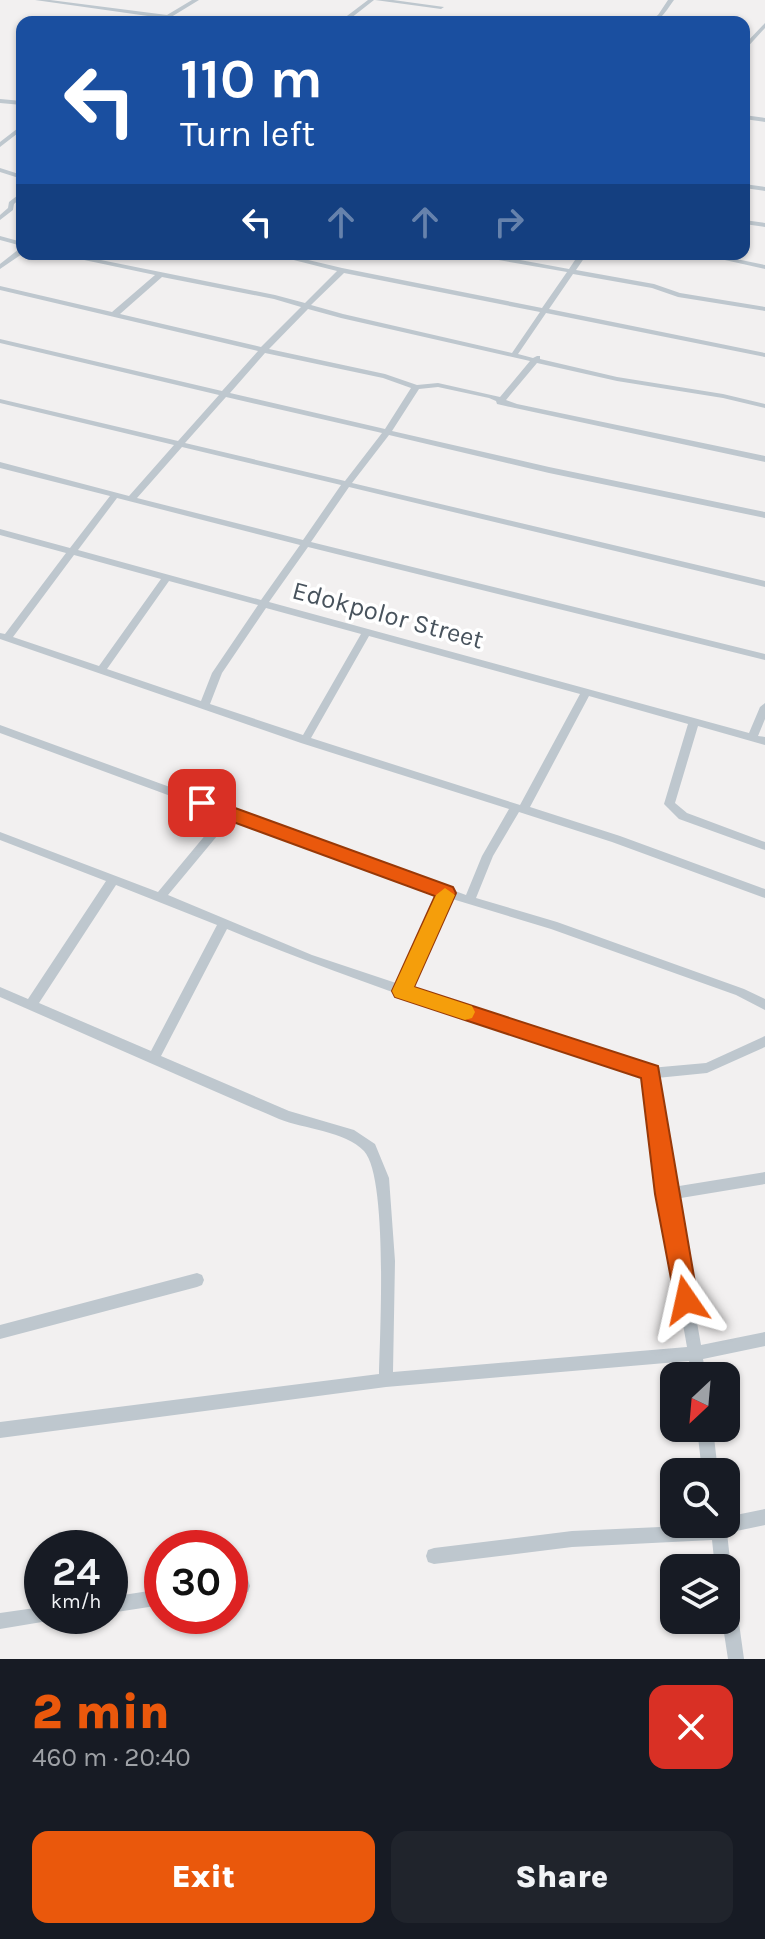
<!DOCTYPE html>
<html lang="en">
<head>
<meta charset="utf-8">
<style>
  :root { --surface:#171b24; --page:#20242c; --text:#f1f3f6; --muted:#9ea1a6; --accent:#ea580c }
  body { margin:0; font-family:Karla,sans-serif; background:var(--page); color:var(--text); height:100vh; display:flex; flex-direction:column; font-size:30px; white-space:nowrap }
  * { box-sizing:border-box; margin:0 }
  p { font-size:26px; color:var(--muted) }
  .icon { flex:none; width:44px; height:44px; fill:none; stroke:currentColor; stroke-width:2; stroke-linecap:round; stroke-linejoin:round }
  .map { position:relative; height:1659px; overflow:hidden }
  .drawer { display:flex; flex-direction:column; background:var(--surface); flex:1 }
  .drawer>* { flex:none }
  .top-card { position:absolute; left:16px; top:16px; width:734px; height:244px; border-radius:16px; box-shadow:0 2px 6px #0004; background:#1a4fa0; color:#fff; overflow:hidden }
  .needle { width:52px; rotate:206deg }
  .controls { position:absolute; left:660px; top:1362px; display:grid; gap:16px }
  .controls a { display:grid; place-items:center; width:80px; height:80px; border-radius:16px; background:var(--surface); box-shadow:0 2px 6px #0004; font-size:40px }
  .speed { position:absolute; left:24px; top:1530px; display:flex; gap:16px; font-size:40px; font-weight:700; text-align:center }
  .speed>* { display:grid; place-content:center; width:104px; height:104px; border-radius:50%; background:var(--surface); box-shadow:0 2px 6px #0004; line-height:1 }
  .speed small { font-size:20px; font-weight:400 }
  .speed .limit { border:12px solid #d22; background:#fff; color:#111 }
  .pin { position:absolute; display:grid; place-items:center; width:68px; height:68px; color:#fff; margin:-34px; border-radius:16px; box-shadow:0 4px 12px #0006 }
  .me { position:absolute; width:88px; margin:-44px; rotate:349deg; stroke-linejoin:round; filter:drop-shadow(0 0 6px #0008) }
  .turn { display:flex; align-items:center; gap:28px; height:168px; padding:0 32px; font-size:36px }
  .turn .icon { width:104px; height:104px; stroke-width:2.5 }
  .turn b { display:block; font-size:56px; line-height:68px }
  .lanes { display:flex; align-items:center; height:76px; padding:0 32px; background:#0003; justify-content:center; gap:40px; direction:ltr }
  .lanes .off { opacity:.35 }
  .round { display:grid; place-items:center; flex:none; width:84px; height:84px; border-radius:16px; background:var(--page) }
  .head { display:flex; align-items:center; justify-content:space-between; height:136px; padding:0 32px }
  h1 { font-size:48px; font-weight:800; line-height:60px; color:var(--accent) }
  .action { display:flex; gap:16px; margin-top:auto; padding:16px 32px }
  .action a { flex:1; height:92px; border-radius:16px; background:var(--accent); color:#fff; font-size:32px; font-weight:800; line-height:92px; text-align:center }
  .action a+a { background:var(--page); color:var(--text) }
  .map>svg:first-child { display:block }
</style>
</head>
<body>
<div class="map">
<svg width="765" height="1659" viewBox="0 0 765 1659">
  <rect width="100%" height="100%" fill="#f2f0f0"/>
  <g fill="none" stroke-linecap="round" stroke-linejoin="round">
    <path fill="#bec7ce" fill-rule="evenodd" d="M 35,0 L 50,0 L 167,15 L 192,0 L 199,0 L 163,22 L 160,20 L 162,18 Z
      M 368,0 L 374,0 L 346,22 L 339,22 Z
      M 375,0 L 393,0 L 444,7 L 441,9 Z
      M 668,0 L 674,0 C 666,11 661,22 647,22 L 658,15 Z
      M 765,23 L 765,28 L 744,51 L 744,45 Z
      M 0,99 L 22,101 L 22,105 L 0,103 Z
      M 744,115 L 765,118 L 765,122 L 744,119 Z
      M 22,125 L 22,130 L 0,147 L 0,142 Z
      M 0,168 L 22,175 L 22,179 L 0,172 Z
      M 744,184 L 765,187 L 765,191 L 744,188 Z
      M 22,192 L 22,197 L 14,204 L 13,210 L 0,220 L 0,215 L 8,208 L 9,202 Z
      M 744,220 L 765,223 L 765,227 L 744,224 Z
      M 0,236 L 22,242 L 22,246 L 0,240 Z
      M 19,249 L 22,249 L 22,254 L 0,269 L 0,264 Z
      M 56,254 L 71,254 L 275,295 L 305,303 L 337,271 L 270,254 L 283,254 L 342,268 L 542,308 L 567,272 L 476,256 L 472,254 L 488,254 L 569,269 L 579,254 L 587,254 L 576,270 L 654,284 L 680,293 L 765,307 L 765,311 L 678,297 L 652,288 L 573,274 L 549,309 L 765,353 L 765,357 L 546,313 L 518,354 L 533,358 L 537,356 L 540,356 L 540,359 L 617,377 L 723,394 L 765,404 L 765,408 L 723,398 L 617,381 L 537,363 L 506,400 L 517,404 L 765,456 L 765,462 L 515,408 L 497,404 L 496,401 L 489,398 L 438,387 L 419,389 L 392,431 L 549,467 L 765,512 L 765,518 L 549,473 L 389,435 L 352,483 L 765,581 L 765,587 L 349,487 L 311,542 L 765,654 L 765,660 L 308,547 L 269,602 L 749,733 L 760,707 L 765,703 L 765,719 L 758,736 L 765,737 L 765,745 L 698,726 L 675,803 L 687,813 L 765,842 L 765,850 L 679,819 L 664,804 L 688,724 L 589,696 L 530,807 L 620,836 L 765,889 L 765,898 L 612,842 L 519,812 L 493,856 L 476,898 L 557,922 L 744,989 L 765,999 L 765,1010 L 736,995 L 551,929 L 449,898 L 410,987 L 650,1068 L 706,1063 L 765,1036 L 765,1047 L 707,1073 L 657,1078 L 673,1187 L 765,1172 L 765,1184 L 675,1199 L 701,1345 L 765,1332 L 765,1346 L 703,1359 L 706,1376 L 692,1376 L 689,1361 L 386,1387 L 0,1438 L 0,1422 L 379,1374 C 380,1333 388,1177 364,1151 C 345,1131 304,1129 279,1119 C 185,1079 94,1038 0,997 L 0,987 L 28,999 L 106,881 L 0,840 L 0,832 L 158,892 L 222,815 L 0,733 L 0,725 L 466,895 L 482,856 L 509,809 L 301,743 L 0,639 L 0,633 L 5,634 L 66,553 L 0,535 L 0,529 L 70,548 L 110,496 L 0,468 L 0,462 L 129,496 L 174,445 L 0,403 L 0,399 L 178,441 L 219,395 L 0,343 L 0,339 L 222,391 L 258,351 L 0,290 L 0,286 L 112,312 L 155,275 ZM 344,273 L 540,312 L 512,353 L 343,314 L 311,305 ZM 162,277 L 274,299 L 301,307 L 261,347 L 120,314 ZM 308,309 L 341,318 L 530,361 L 500,397 L 438,383 L 417,385 L 385,374 L 269,349 ZM 265,353 L 383,378 L 411,388 L 385,429 L 230,393 ZM 226,397 L 382,433 L 345,481 L 185,443 ZM 182,447 L 341,485 L 303,540 L 137,498 ZM 117,498 L 300,545 L 261,600 L 78,550 ZM 74,555 L 161,579 L 99,666 L 13,637 ZM 169,581 L 258,605 L 212,673 L 201,701 L 107,669 ZM 266,608 L 361,634 L 303,735 L 210,704 L 222,673 ZM 369,636 L 580,694 L 520,805 L 311,738 ZM 232,818 L 439,895 L 399,984 L 312,955 L 168,895 ZM 116,885 L 217,925 L 151,1051 L 39,1003 ZM 227,929 C 363,986 503,1029 644,1076 L 660,1194 L 687,1347 L 393,1372 L 395,1261 L 389,1178 L 375,1144 L 354,1130 L 289,1111 L 161,1056 Z
      M 698,254 L 712,254 L 765,265 L 765,269 Z
      M 197,1273 L 202,1275 L 204,1280 L 202,1285 L 197,1287 L 0,1339 L 0,1325 Z
      M 697,1428 L 713,1428 L 718,1472 L 702,1472 Z
      M 765,1509 L 765,1525 L 727,1533 L 731,1568 L 729,1574 L 726,1575 L 726,1568 L 715,1568 L 712,1540 L 572,1547 L 434,1564 L 428,1562 L 426,1556 L 428,1550 L 434,1548 L 572,1531 L 726,1524 L 726,1517 Z
      M 242,1578 L 248,1580 L 250,1586 L 248,1592 L 230,1595 L 230,1579 Z
      M 726,1579 L 732,1581 L 734,1587 L 744,1659 L 728,1659 L 722,1620 L 726,1620 Z
      M 162,1589 L 162,1605 L 110,1613 L 110,1597 Z
      M 42,1607 L 42,1616 L 50,1616 L 48,1621 L 0,1629 L 0,1613 Z"/>
  </g>
  <path fill="#ea580c" stroke="#983908" stroke-width="2" d="M 202,796 L 453,887 L 456,893 L 414,987 L 658,1066 L 698,1300 L 695,1308 L 686,1311 L 678,1308 L 675,1300 L 655,1194 L 641,1078 L 395,997 L 392,991 L 435,896 L 195,808 L 193,803 Z"/>
  <path fill="#f59e0b" d="M 445,888 L 455,895 L 414,987 L 472,1006 L 475,1012 L 472,1018 L 465,1020 L 395,997 L 392,991 L 436,895 Z"/>
  <g text-anchor="middle" dominant-baseline="central" stroke-width="7" stroke-linejoin="round" paint-order="stroke">
    <g font-size="26" fill="#48535d" stroke="#fff">
      <text transform="translate(388 615) rotate(15)">Edokpolor Street</text>
    </g>
  </g>
</svg>
<div class="controls">
<a><svg class="needle" viewBox="-14 -14 28 28"><path d="M0-13l5 13h-10z" fill="#e53935"/><path d="M0 13l5-13h-10z" fill="#9ea1a6"/></svg></a>
<a><svg class="icon" aria-label="search" viewBox="0 0 24 24"><circle cx="10" cy="10" r="6"/><path d="M15 15l6 6"/></svg></a>
<a><svg class="icon" aria-label="layers" viewBox="0 0 24 24"><path d="M12 4l9 5-9 5-9-5zM3 14l9 5 9-5"/></svg></a>
</div>
<div class="speed"><div>24<small>km/h</small></div><div class="limit">30</div></div>
<div class="pin" style="left:202px;top:803px;background:#d93025"><svg class="icon" aria-label="arrive" viewBox="0 0 24 24"><path d="M6 21V4h12l-3 4 3 4H6"/></svg></div>
<svg class="me" style="left:686px;top:1300px" viewBox="-20 -20 40 40"><path d="M0-17L14 15 0 8-14 15z" fill="#ea580c" stroke="#fff" stroke-width="4"/></svg>
<div class="top-card">
<div class="turn"><svg class="icon" aria-label="left" viewBox="0 0 24 24"><path d="M17 20v-9H6M10 6l-5 5 5 5"/></svg><div><b>110 m</b>Turn left</div></div>
<div class="lanes"><svg class="icon" aria-label="left" viewBox="0 0 24 24"><path d="M17 20v-9H6M10 6l-5 5 5 5"/></svg><svg class="icon off" aria-label="ahead" viewBox="0 0 24 24"><path d="M12 20V5M6 11l6-6 6 6"/></svg><svg class="icon off" aria-label="ahead" viewBox="0 0 24 24"><path d="M12 20V5M6 11l6-6 6 6"/></svg><svg class="icon off" aria-label="right" viewBox="0 0 24 24"><path d="M7 20v-9h11M14 6l5 5-5 5"/></svg></div>
</div>
</div>
<section class="drawer">
<div class="head"><div><h1>2 min</h1><p>460 m · 20:40</p></div><a class="round" style="background:#d93025;color:#fff"><svg class="icon" aria-label="close" viewBox="0 0 24 24"><path d="M6 6l12 12M18 6L6 18"/></svg></a></div>
<div class="action"><a>Exit</a><a>Share</a></div>
</section>
</body>
</html>
